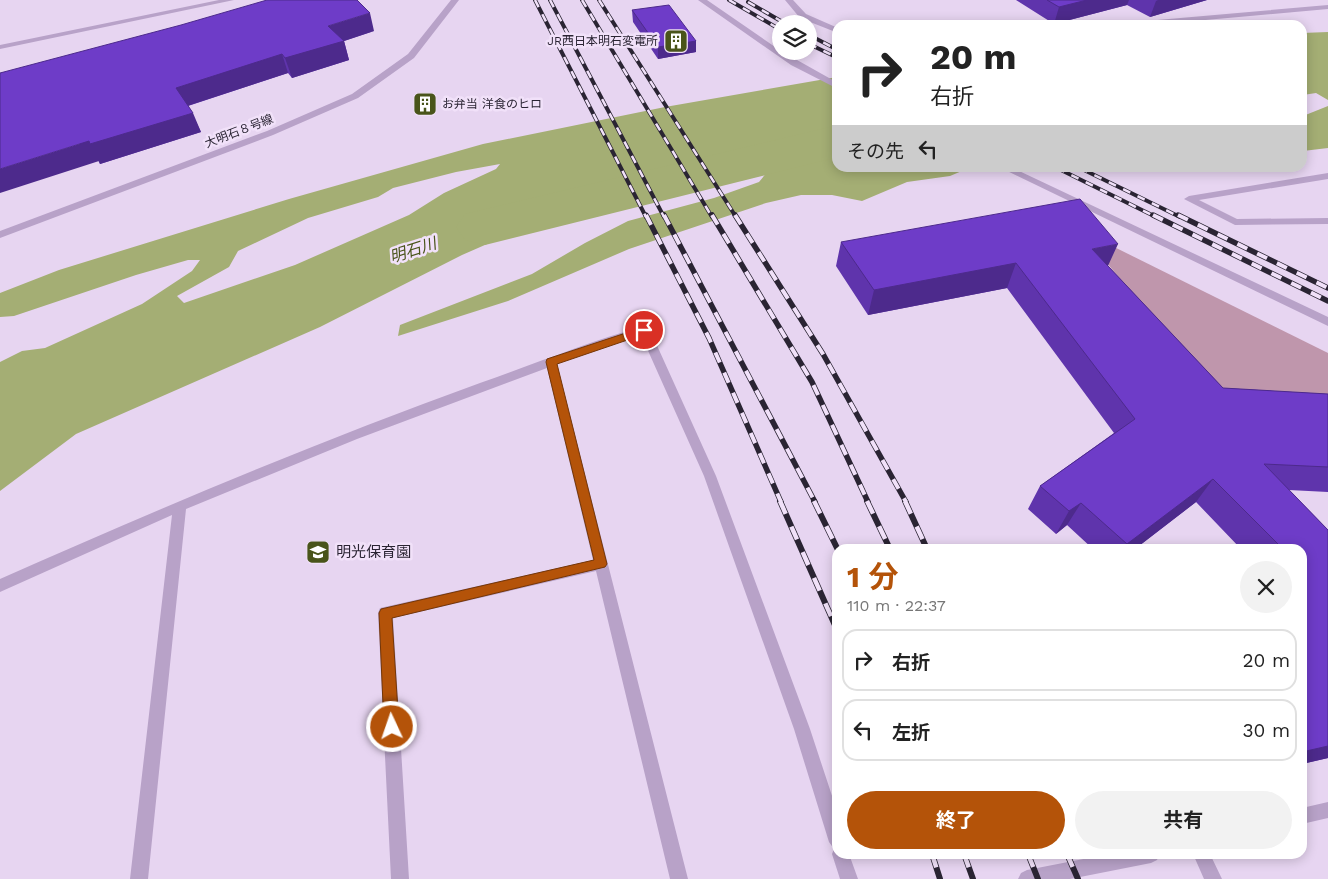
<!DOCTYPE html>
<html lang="ja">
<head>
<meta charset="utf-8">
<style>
  :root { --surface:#fff; --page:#f2f2f2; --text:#222; --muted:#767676; --line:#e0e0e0; --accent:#b45309 }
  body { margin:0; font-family:"Work Sans","Noto Sans JP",sans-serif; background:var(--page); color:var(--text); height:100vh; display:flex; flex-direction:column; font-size:19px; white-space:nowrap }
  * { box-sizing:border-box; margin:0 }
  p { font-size:16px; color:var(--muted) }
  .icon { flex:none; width:28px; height:28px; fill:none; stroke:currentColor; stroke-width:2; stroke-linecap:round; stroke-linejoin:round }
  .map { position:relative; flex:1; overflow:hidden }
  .panel { position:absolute; left:832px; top:544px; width:475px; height:315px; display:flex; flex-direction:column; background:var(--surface); border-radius:15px; box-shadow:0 2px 12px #0003 }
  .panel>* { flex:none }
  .top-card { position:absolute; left:832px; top:20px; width:475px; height:152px; border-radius:15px; box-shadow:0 2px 12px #0003; background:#fff; color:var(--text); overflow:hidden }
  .buttons { position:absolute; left:772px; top:15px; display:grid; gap:10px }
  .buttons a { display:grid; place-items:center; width:45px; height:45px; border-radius:50%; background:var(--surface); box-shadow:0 2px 12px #0003; font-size:25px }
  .pin { position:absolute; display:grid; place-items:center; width:42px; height:42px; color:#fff; margin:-21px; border:2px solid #fff; border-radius:50%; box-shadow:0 1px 5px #0007 }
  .me { position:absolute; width:55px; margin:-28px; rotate:357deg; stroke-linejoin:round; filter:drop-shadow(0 0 4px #0008) }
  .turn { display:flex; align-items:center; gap:18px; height:105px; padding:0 15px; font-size:22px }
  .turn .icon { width:65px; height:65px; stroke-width:2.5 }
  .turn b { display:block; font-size:35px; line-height:42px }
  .then { display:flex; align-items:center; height:48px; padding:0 15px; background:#0003; gap:10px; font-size:19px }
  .round { display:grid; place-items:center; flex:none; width:52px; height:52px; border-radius:26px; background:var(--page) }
  .headline { display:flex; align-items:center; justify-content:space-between; height:85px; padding:0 15px }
  h1 { font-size:30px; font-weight:700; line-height:38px; color:var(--accent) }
  .primary-button { display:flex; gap:10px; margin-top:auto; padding:10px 15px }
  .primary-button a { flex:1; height:58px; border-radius:30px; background:var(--accent); color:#fff; font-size:20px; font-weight:700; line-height:58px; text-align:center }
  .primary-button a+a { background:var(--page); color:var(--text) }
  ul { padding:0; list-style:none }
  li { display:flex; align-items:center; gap:15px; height:62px; margin:0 10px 8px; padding:0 5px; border:2px solid var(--line); border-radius:15px }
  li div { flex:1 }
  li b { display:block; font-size:19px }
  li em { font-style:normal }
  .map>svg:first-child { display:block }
</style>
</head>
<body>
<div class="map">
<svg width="1328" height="879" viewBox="0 0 1328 879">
  <rect width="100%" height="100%" fill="#e7d5f1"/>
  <path fill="#bf96ac" d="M 1092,236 L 1328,353 L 1328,410 L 1224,404 L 1091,244 Z"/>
  <path fill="#a4ae74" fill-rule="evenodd" d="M 1328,32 L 1328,100 L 1316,93 L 1303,95 L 1302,33 Z
    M 837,77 L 838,168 L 969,168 L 950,176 L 907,182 L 862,201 L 832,195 L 801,195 L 766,203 L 629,249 L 508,301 L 398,336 L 400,325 L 532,274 L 585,243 L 628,221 L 714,198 L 759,182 L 768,171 L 727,169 L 593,198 L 462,255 L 320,327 L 76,434 L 0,491 L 0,362 L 22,351 L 45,348 L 142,304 L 192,271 L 200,260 L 188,260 L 136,275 L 14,316 L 0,317 L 0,293 L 59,270 L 289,199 L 483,144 L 665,107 ZM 500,164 L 496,169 L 444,193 L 409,215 L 295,265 L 184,303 L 177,296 L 229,267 L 238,251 L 308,218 L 378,197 L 393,188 L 456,172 Z
    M 1328,106 L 1328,148 L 1303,151 L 1303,116 Z"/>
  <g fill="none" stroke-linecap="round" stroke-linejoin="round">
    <path fill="#a4ae74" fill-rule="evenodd" d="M 838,125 L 838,157 L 485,245 L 465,240 L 456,227 L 465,214 Z"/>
    <path fill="#b8a2c8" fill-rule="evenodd" d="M 219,0 L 234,0 L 0,49 L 0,45 Z
      M 451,0 L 459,0 L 414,58 L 358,98 L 273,135 L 0,238 L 0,231 L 267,131 L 352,94 L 408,54 Z
      M 698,0 L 707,0 L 781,51 L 838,83 L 838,89 L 791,65 Z
      M 785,0 L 793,0 L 806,14 L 838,28 L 838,33 L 800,18 Z
      M 1328,5 L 1328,9 L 1150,25 L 1119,25 L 1123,23 Z
      M 1001,168 L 1013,168 L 1328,317 L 1328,326 Z
      M 1328,173 L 1328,179 L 1199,200 L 1237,219 L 1328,218 L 1328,224 L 1235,225 L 1184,199 L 1189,196 Z
      M 644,326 L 650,330 L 716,476 L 810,729 L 838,814 L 838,854 L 849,854 L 858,879 L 840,879 L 832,854 L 834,849 L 829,842 L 794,729 L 704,476 L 641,335 L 557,364 L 688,879 L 670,879 L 596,571 L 393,618 L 409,879 L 391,879 L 378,613 L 380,608 L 593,560 L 547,368 L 357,439 L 186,509 L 148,879 L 130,879 L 172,515 L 0,592 L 0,579 C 158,509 317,442 480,383 C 534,364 588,342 644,326 Z
      M 1328,802 L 1328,818 L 1302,824 L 1302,808 Z
      M 1109,854 L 1160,854 L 1157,860 L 1151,863 L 1070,879 L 1018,879 L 1021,873 L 1027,870 Z
      M 1193,854 L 1210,854 L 1222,879 L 1204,879 Z"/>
    <g stroke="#2a2433" stroke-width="4">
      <path id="rail-far2" d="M 535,0 L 646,217
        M 550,0 L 664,217
        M 582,0 L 712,217
        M 599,0 L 736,217
        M 729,0 L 781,30
        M 748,2 L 786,24
        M 809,35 L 838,50
        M 809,44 L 838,58
        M 1057,168 L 1156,217
        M 1080,168 L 1180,217"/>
    </g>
    <g stroke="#2a2433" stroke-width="5.5">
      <path id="rail-far1" d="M 646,215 L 709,338 L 781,502
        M 664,215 L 815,502
        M 712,215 L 812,382 L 868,502
        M 735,215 L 823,354 L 906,502
        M 1153,215 L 1328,301
        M 1178,215 L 1328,288"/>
    </g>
    <g stroke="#2a2433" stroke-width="6">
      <path id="rail" d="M 780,501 L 838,632
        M 814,501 L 838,550
        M 867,501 L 890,549
        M 905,501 L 927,549
        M 932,854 L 940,879
        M 964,854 L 973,879
        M 1028,854 L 1038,879
        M 1067,854 L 1078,879"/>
    </g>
    <use href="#rail-far2" stroke="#f1e1f9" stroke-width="2.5" stroke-dasharray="8" stroke-linecap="butt"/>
    <use href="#rail-far1" stroke="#f1e1f9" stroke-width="4" stroke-dasharray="11" stroke-linecap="butt"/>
    <use href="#rail" stroke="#f1e1f9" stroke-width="4.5" stroke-dasharray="14" stroke-linecap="butt"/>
  </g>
  <path fill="#5f34ac" d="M 1016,0 L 1207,0 L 1150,17 L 1127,5 L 1054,24 Z
    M 632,10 L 696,41 L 696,52 L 658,59 L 633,22 Z
    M 374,31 L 344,41 L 349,60 L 292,78 L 288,73 L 188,106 L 201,132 L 100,164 L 99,161 L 0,73 Z
    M 841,242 L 1108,266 L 1223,388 L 1328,394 L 1328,492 L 1289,490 L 1328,530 L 1328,758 L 1302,764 L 1302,549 L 1241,549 L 1196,502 L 1135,549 L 1093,549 L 1067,525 L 1056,534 L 1028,509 L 1040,486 L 1114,433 L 1007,288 L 868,315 L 836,266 Z"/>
  <path fill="#4d2a8c" d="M 1087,0 L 1129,0 L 1127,5 L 1054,24 L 1059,7 Z
    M 1158,0 L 1207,0 L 1150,17 L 1156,1 Z
    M 370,13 L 374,31 L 344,41 L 349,60 L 292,78 L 285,58 L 328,26 Z
    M 696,41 L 696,52 L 658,59 L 658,47 Z
    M 282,54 L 288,73 L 184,107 L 176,88 Z
    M 193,113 L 201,132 L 100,164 L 90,144 Z
    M 89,141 L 99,161 L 0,193 L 0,169 Z
    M 1118,244 L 1107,268 L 1092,249 Z
    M 1016,263 L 1007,288 L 868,315 L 874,290 Z
    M 1213,479 L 1196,502 L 1135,549 L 1124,549 L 1127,544 Z
    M 1081,503 L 1067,525 L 1056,534 L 1069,511 Z
    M 1328,746 L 1328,758 L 1302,764 L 1302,752 Z"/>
  <path fill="#6e3cc8" stroke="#4d2a8c" d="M 267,0 L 357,0 L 370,13 L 328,26 L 344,41 L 285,58 L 282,54 L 176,88 L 193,113 L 90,144 L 89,141 L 0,169 L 0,73 L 181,25 Z
    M 1047,0 L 1087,0 L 1059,7 Z
    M 669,5 L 696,41 L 658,47 L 632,10 Z
    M 1080,199 L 1118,244 L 1092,249 L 1223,388 L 1328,394 L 1328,467 L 1264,464 L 1328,530 L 1328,746 L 1302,752 L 1302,549 L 1283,549 L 1213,479 L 1127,544 L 1081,503 L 1069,511 L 1040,486 L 1135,419 L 1016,263 L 874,290 L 841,242 Z"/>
  <path fill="#b45309" stroke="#753606" d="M 644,327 L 649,330 L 648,333 L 557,364 L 607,564 L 605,567 L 392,618 L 399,727 L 397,732 L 392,734 L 386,732 L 384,727 L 379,613 L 381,609 L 594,560 L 546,362 L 547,359 Z"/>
  <defs>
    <g id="building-square" transform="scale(1.25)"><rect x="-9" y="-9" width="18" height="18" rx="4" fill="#49541a" stroke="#f1e1f9"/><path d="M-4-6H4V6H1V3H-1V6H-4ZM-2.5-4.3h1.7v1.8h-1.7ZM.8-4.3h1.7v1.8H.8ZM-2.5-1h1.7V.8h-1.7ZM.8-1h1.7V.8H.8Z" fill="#fff"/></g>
    <g id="school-square" transform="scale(1.25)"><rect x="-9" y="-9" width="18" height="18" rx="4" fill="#49541a" stroke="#f1e1f9"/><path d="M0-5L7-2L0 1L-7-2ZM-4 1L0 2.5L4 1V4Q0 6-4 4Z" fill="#fff"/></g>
  </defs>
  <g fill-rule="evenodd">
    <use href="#building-square" x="676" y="41"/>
    <use href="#building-square" x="425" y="104"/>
    <use href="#school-square" x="318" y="552"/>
  </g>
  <g text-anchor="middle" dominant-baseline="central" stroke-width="5" stroke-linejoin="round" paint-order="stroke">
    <g font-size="12" fill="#2a2433" stroke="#f1e1f9" text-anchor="end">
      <text x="658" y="41">JR西日本明石変電所</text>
      <text x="442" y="104" text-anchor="start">お弁当 洋食のヒロ</text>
    </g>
    <g font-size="12" fill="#2a2433" stroke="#f1e1f9">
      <text transform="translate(239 131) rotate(-21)">大明石８号線</text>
    </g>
    <g font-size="15" fill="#2a2433" stroke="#f1e1f9" text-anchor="start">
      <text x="336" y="552">明光保育園</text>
    </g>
    <g font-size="16" font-style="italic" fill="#49541a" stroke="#f1e1f9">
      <text transform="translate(413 250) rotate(-18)">明石川</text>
    </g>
  </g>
</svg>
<div class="buttons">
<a><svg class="icon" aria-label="layers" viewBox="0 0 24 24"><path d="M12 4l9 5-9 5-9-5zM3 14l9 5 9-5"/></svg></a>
</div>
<div class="pin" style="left:644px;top:330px;background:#d93025"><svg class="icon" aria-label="arrive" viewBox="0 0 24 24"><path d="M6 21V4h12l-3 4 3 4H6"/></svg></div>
<svg class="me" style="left:392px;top:727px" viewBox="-20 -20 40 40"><circle r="17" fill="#b45309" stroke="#fff" stroke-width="3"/><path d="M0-11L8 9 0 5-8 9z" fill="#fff"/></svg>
<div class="top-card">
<div class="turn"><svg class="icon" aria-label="right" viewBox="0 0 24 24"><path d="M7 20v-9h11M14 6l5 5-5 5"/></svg><div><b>20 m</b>右折</div></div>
<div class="then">その先<svg class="icon" aria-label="left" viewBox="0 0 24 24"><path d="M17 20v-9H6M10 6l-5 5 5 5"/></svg></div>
</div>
<section class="panel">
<div class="headline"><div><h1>1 分</h1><p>110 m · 22:37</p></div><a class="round"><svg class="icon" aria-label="close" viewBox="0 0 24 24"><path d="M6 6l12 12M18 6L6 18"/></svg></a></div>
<ul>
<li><svg class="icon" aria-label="right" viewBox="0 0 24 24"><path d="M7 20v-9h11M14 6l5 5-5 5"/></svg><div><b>右折</b></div><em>20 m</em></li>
<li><svg class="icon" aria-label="left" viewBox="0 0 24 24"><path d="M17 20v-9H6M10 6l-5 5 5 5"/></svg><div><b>左折</b></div><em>30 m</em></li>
</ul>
<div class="primary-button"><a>終了</a><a>共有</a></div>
</section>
</div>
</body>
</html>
